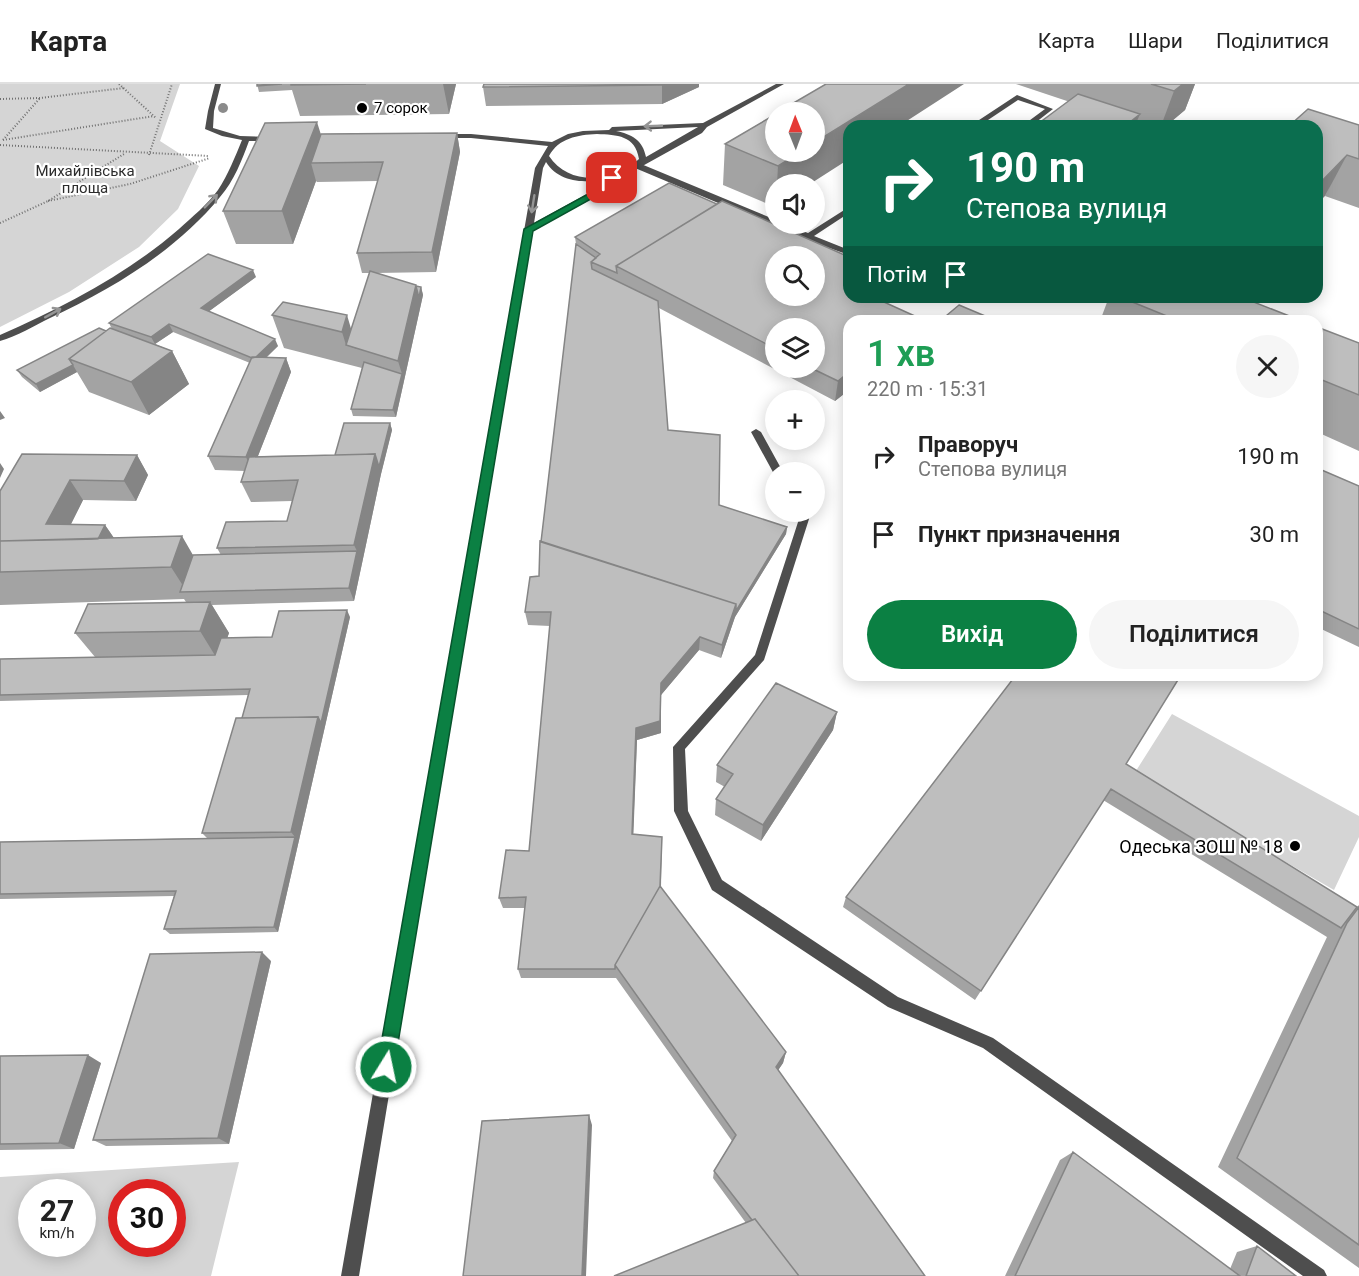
<!DOCTYPE html>
<html lang="uk">
<head>
<meta charset="utf-8">
<style>
  :root { --surface:#fff; --page:#f6f6f6; --text:#222; --muted:#767676; --line:#e0e0e0; --accent:#0b8043 }
  body { margin:0; font-family:Roboto,sans-serif; background:var(--page); color:var(--text); height:100vh; display:flex; flex-direction:column; font-size:22px; white-space:nowrap }
  * { box-sizing:border-box; margin:0 }
  p { font-size:20px; color:var(--muted) }
  .icon { flex:none; width:33px; height:33px; fill:none; stroke:currentColor; stroke-width:2; stroke-linecap:round; stroke-linejoin:round }
  .map { position:relative; flex:1; overflow:hidden }
  .details { position:absolute; left:843px; top:231px; width:480px; height:366px; display:flex; flex-direction:column; background:var(--surface); border-radius:18px; box-shadow:0 3px 15px #0003 }
  .details>* { flex:none }
  .banner { position:absolute; left:843px; top:36px; width:480px; height:183px; border-radius:18px; box-shadow:0 3px 15px #0003; background:#0b6e4f; color:#fff; overflow:hidden }
  .needle { width:39px; rotate:359deg }
  .tools { position:absolute; left:765px; top:18px; display:grid; gap:12px }
  .tools a { display:grid; place-items:center; width:60px; height:60px; border-radius:50%; background:var(--surface); box-shadow:0 3px 15px #0003; font-size:30px }
  .speed { position:absolute; left:18px; top:1095px; display:flex; gap:12px; font-size:30px; font-weight:700; text-align:center }
  .speed>* { display:grid; place-content:center; width:78px; height:78px; border-radius:50%; background:var(--surface); box-shadow:0 3px 15px #0003; line-height:1 }
  .speed small { font-size:15px; font-weight:400 }
  .speed .limit { border:9px solid #d22; background:#fff; color:#111 }
  .pin { position:absolute; display:grid; place-items:center; width:51px; height:51px; color:#fff; margin:-26px; border-radius:12px; box-shadow:0 3px 9px #0006 }
  .me { position:absolute; width:66px; margin:-33px; rotate:10deg; stroke-linejoin:round; filter:drop-shadow(0 0 4px #0008) }
  .turn { display:flex; align-items:center; gap:21px; height:126px; padding:0 24px; font-size:27px }
  .turn .icon { width:78px; height:78px; stroke-width:2.5 }
  .turn b { display:block; font-size:42px; line-height:51px }
  .then { display:flex; align-items:center; height:57px; padding:0 24px; background:#0003; gap:12px; font-size:22px }
  .round { display:grid; place-items:center; flex:none; width:63px; height:63px; border-radius:32px; background:var(--page) }
  .headline { display:flex; align-items:center; justify-content:space-between; height:102px; padding:0 24px }
  h1 { font-size:36px; font-weight:600; line-height:45px; color:#1e9e55 }
  .button { display:flex; gap:12px; margin-top:auto; padding:12px 24px }
  .button a { flex:1; height:69px; border-radius:36px; background:var(--accent); color:#fff; font-size:24px; font-weight:600; line-height:69px; text-align:center }
  .button a+a { background:var(--page); color:var(--text) }
  ul { padding:0; list-style:none }
  li { display:flex; align-items:center; gap:18px; height:78px; padding:0 24px }
  li div { flex:1 }
  li b { display:block; font-size:22px }
  li em { font-style:normal }
  header { display:flex; align-items:center; gap:36px; box-sizing:border-box; height:84px; padding:0 30px; background:var(--surface); border-bottom:2px solid var(--line) }
  header strong { font-size:28px }
  nav { display:flex; gap:33px; margin-inline-start:auto; font-size:21px }
  .map>svg:first-child { display:block }
</style>
</head>
<body>
<header>
<strong>Карта</strong>
<nav><a>Карта</a><a>Шари</a><a>Поділитися</a></nav>
</header>
<div class="map">
<svg width="1359" height="1192" viewBox="0 0 1359 1192">
  <rect width="100%" height="100%" fill="#fff"/>
  <path fill="#d5d5d5" fill-rule="evenodd" d="M 0,0 L 180,0 L 160,57 L 199,82 L 178,125 L 139,163 L 69,208 L 0,243 Z
    M 1172,630 L 1359,732 L 1359,753 L 1334,806 L 1134,690 Z
    M 239,1078 L 211,1192 L 0,1192 L 0,1093 ZM 32,1108 L 82,1108 L 82,1160 L 32,1160 ZM 122,1108 L 172,1108 L 172,1160 L 122,1160 Z"/>
  <g fill="none" stroke-linecap="round" stroke-linejoin="round">
    <path stroke="#707070" stroke-width="2" stroke-dasharray="1 2" stroke-linecap="butt" d="M 119,0 L 156,34
      M 0,15 L 40,14 L 124,4
      M 3,56 L 154,32
      M 3,56 L 40,14
      M 0,61 L 209,72
      M 149,71 L 172,0
      M 48,117 L 130,100 L 210,74
      M 0,139 L 48,117 L 124,70"/>
    <path fill="#4e4e4e" fill-rule="evenodd" d="M 1017,11 L 1053,25 L 1031,42 L 1022,42 L 1045,25 L 1018,16 L 979,42 L 970,42 Z
      M 635,80 L 641,80 L 776,136 L 776,140 L 784,140 L 808,149 L 849,123 L 849,129 L 814,152 L 849,166 L 849,171 L 804,155 L 635,84 Z
      M 756,345 L 761,348 L 783,388 L 776,388 L 774,390 L 751,348 Z
      M 795,428 L 805,428 L 809,435 L 764,576 L 685,665 L 688,727 L 722,796 L 898,913 L 993,954 L 1324,1186 L 1327,1192 L 1303,1192 L 983,964 L 888,923 L 712,806 L 674,727 L 673,663 L 755,571 L 799,435 Z"/>
    <path fill="#4e4e4e" fill-rule="evenodd" d="M 215,0 L 221,0 L 214,27 L 213,44 L 240,52 L 274,53 L 278,55 L 277,57 L 249,57 C 242,76 234,97 220,113 C 176,167 112,205 50,234 C 34,242 17,252 0,257 L 0,251 C 63,223 126,191 179,145 C 192,133 207,121 218,106 C 228,91 235,73 242,56 L 222,52 L 205,45 L 208,27 Z
      M 776,0 L 784,0 L 707,43 L 702,49 L 637,85 L 616,94 L 609,105 L 532,146 L 359,1192 L 341,1192 L 535,84 L 548,62 L 471,54 L 441,54 L 437,52 L 441,50 L 471,50 L 552,58 L 568,50 L 583,47 L 609,46 L 612,43 L 703,39 ZM 698,43 L 646,73 C 643,56 631,50 616,47 ZM 597,50 C 617,51 635,51 639,75 C 615,98 569,103 549,72 C 559,54 577,51 597,50 ZM 546,78 C 559,99 585,99 607,96 L 603,101 L 534,139 L 543,84 Z"/>
  </g>
  <circle fill="#8b8b8b" cx="223" cy="24" r="5"/>
  <path fill="#a3a3a3" fill-rule="evenodd" d="M 257,0 L 456,0 L 449,30 L 300,32 L 292,6 L 259,8 Z
    M 699,0 L 699,3 L 662,20 L 486,22 L 483,3 Z
    M 826,0 L 810,100 L 776,100 L 775,123 L 723,101 L 725,60 Z
    M 1016,0 L 1195,0 L 1185,26 L 1166,42 L 1142,42 Z
    M 1359,41 L 1359,124 L 1325,112 Z
    M 457,49 L 460,68 L 436,188 L 376,189 L 416,201 L 416,202 L 421,203 L 423,211 L 396,333 L 353,332 L 351,325 L 362,284 L 284,264 L 272,231 L 351,245 L 370,189 L 362,189 L 357,169 L 378,97 L 317,98 L 316,97 L 293,160 L 236,160 L 223,127 L 321,50 Z
    M 575,153 L 849,213 L 917,233 L 916,237 L 849,237 L 849,306 L 835,317 L 659,224 L 668,346 L 719,421 L 787,443 L 786,450 L 735,533 L 721,574 L 699,566 L 661,611 L 661,649 L 637,656 L 633,750 L 662,753 L 661,804 L 786,968 L 783,979 L 778,986 L 925,1192 L 746,1139 L 713,1094 L 714,1087 L 732,1057 L 616,894 L 521,894 L 518,885 L 525,824 L 503,824 L 499,814 L 529,767 L 550,542 L 528,541 L 525,528 L 539,492 L 541,458 L 576,160 ZM 776,244 L 814,284 L 776,284 Z
    M 256,193 L 209,227 L 278,262 L 266,274 L 286,274 L 291,288 L 258,372 L 335,371 L 390,339 L 392,346 L 381,390 L 354,517 L 212,521 L 229,549 L 227,554 L 272,553 L 350,533 L 278,848 L 170,850 L 164,845 L 174,812 L 0,815 L 0,758 L 207,754 L 202,749 L 242,634 L 248,611 L 0,617 L 0,575 L 95,573 L 75,549 L 186,518 L 184,515 L 0,521 L 0,407 L 137,371 L 148,391 L 136,417 L 83,416 L 71,440 L 105,441 L 114,454 L 193,471 L 221,471 L 217,464 L 287,437 L 292,417 L 251,418 L 241,398 L 245,387 L 215,386 L 208,372 L 250,279 L 173,248 L 155,260 L 172,267 L 189,300 L 149,331 L 89,308 L 77,288 L 40,308 L 22,293 L 17,286 L 112,245 L 109,239 Z
    M 1109,213 L 1241,213 L 1302,237 L 1100,237 Z
    M 1317,243 L 1359,259 L 1359,367 L 1317,348 Z
    M 1317,384 L 1359,402 L 1359,563 L 1317,543 Z
    M 837,628 L 833,646 L 761,757 L 715,731 L 716,715 L 725,703 L 716,698 L 717,681 Z
    M 1126,680 L 1357,823 L 1359,821 L 1359,1184 L 1218,1083 L 1327,853 L 1103,716 L 975,916 L 843,823 L 846,813 Z
    M 271,877 L 229,1060 L 106,1062 L 93,1056 Z
    M 0,972 L 101,979 L 74,1065 L 0,1066 Z
    M 1073,1068 L 1230,1185 L 1237,1168 L 1257,1162 L 1296,1192 L 1005,1192 L 1060,1076 Z"/>
  <path fill="#858585" d="M 443,0 L 456,0 L 449,30 Z
    M 664,0 L 699,0 L 699,3 L 662,20 L 662,1 Z
    M 909,0 L 964,0 L 899,42 L 849,42 L 849,75 L 810,100 L 777,100 L 778,82 L 801,68 L 814,68 L 814,59 Z
    M 1183,0 L 1195,0 L 1185,26 L 1166,42 L 1161,42 L 1174,7 Z
    M 1140,30 L 1135,42 L 1125,42 Z
    M 317,38 L 327,70 L 311,79 L 316,97 L 293,160 L 282,127 Z
    M 457,49 L 460,68 L 436,188 L 432,168 Z
    M 1347,71 L 1325,112 L 1317,120 L 1317,102 Z
    M 253,186 L 256,193 L 204,231 L 201,224 Z
    M 416,201 L 419,214 L 421,203 L 423,211 L 396,333 L 393,326 L 402,290 L 398,277 Z
    M 347,231 L 357,265 L 346,261 L 342,248 Z
    M 169,240 L 173,248 L 155,260 L 151,253 Z
    M 275,255 L 278,262 L 257,282 L 254,275 Z
    M 172,267 L 189,300 L 149,331 L 131,298 Z
    M 286,274 L 291,288 L 252,387 L 246,373 Z
    M 73,281 L 77,288 L 40,308 L 36,300 Z
    M 849,288 L 849,306 L 835,317 L 838,297 Z
    M 0,327 L 5,334 L 0,336 Z
    M 390,339 L 392,346 L 381,390 L 354,517 L 349,504 L 357,467 L 354,461 L 375,370 Z
    M 137,371 L 148,391 L 136,417 L 124,397 Z
    M 0,379 L 4,385 L 0,394 Z
    M 70,396 L 83,416 L 61,460 L 46,440 Z
    M 105,441 L 118,460 L 92,468 Z
    M 787,443 L 786,450 L 735,533 L 721,574 L 722,561 L 736,520 Z
    M 182,452 L 201,485 L 187,508 L 171,483 Z
    M 210,518 L 229,549 L 219,578 L 200,547 Z
    M 347,526 L 350,533 L 278,848 L 274,843 L 295,753 L 291,748 L 318,633 Z
    M 700,553 L 699,566 L 661,611 L 661,649 L 637,656 L 633,761 L 632,750 L 636,644 L 661,599 Z
    M 837,628 L 833,646 L 761,757 L 763,741 Z
    M 662,753 L 660,817 L 620,888 Z
    M 262,868 L 271,877 L 229,1060 L 218,1054 Z
    M 786,968 L 783,979 L 773,994 L 776,983 Z
    M 88,971 L 101,979 L 74,1065 L 59,1059 Z
    M 589,1031 L 592,1041 L 586,1192 L 582,1192 Z"/>
  <path fill="#bebebe" stroke="#858585" stroke-width="1.5" fill-rule="evenodd" d="M 257,0 L 282,0 L 257,2 Z
    M 291,0 L 366,0 L 291,1 Z
    M 484,0 L 664,0 L 662,1 L 483,3 Z
    M 826,0 L 909,0 L 814,59 L 814,28 L 778,28 Z
    M 1151,0 L 1183,0 L 1174,7 Z
    M 1078,10 L 1140,30 L 1125,42 L 1035,42 Z
    M 1308,25 L 1359,41 L 1359,75 L 1347,71 L 1317,102 L 1317,42 L 1289,42 Z
    M 776,30 L 776,68 L 801,68 L 778,82 L 725,60 Z
    M 317,38 L 282,127 L 223,127 L 265,39 Z
    M 457,49 L 432,168 L 357,169 L 383,78 L 311,79 L 321,50 Z
    M 669,99 L 717,120 L 616,182 L 617,189 L 591,178 L 600,170 L 575,153 Z
    M 722,117 L 849,173 L 849,213 L 873,213 L 917,233 L 912,237 L 849,237 L 849,288 L 838,297 L 811,284 L 814,284 L 814,244 L 776,244 L 776,265 L 616,182 ZM 776,172 L 814,172 L 814,212 L 776,212 Z
    M 576,160 L 596,174 L 591,178 L 592,185 L 658,217 L 668,346 L 720,351 L 719,421 L 787,443 L 736,527 L 736,520 L 541,458 Z
    M 208,170 L 253,186 L 201,224 L 275,255 L 256,273 L 252,274 L 169,240 L 151,253 L 109,239 Z
    M 370,187 L 416,201 L 398,277 L 346,261 Z
    M 416,202 L 421,203 L 419,214 Z
    M 1120,213 L 1241,213 L 1302,237 L 1179,237 Z
    M 283,218 L 347,231 L 342,248 L 272,231 Z
    M 959,221 L 997,237 L 940,237 Z
    M 1317,243 L 1359,259 L 1359,311 L 1317,294 Z
    M 99,244 L 106,247 L 69,275 L 73,281 L 36,300 L 17,286 Z
    M 110,244 L 172,267 L 131,298 L 69,275 Z
    M 252,273 L 286,274 L 246,373 L 208,372 Z
    M 364,278 L 402,290 L 393,326 L 351,325 Z
    M 344,339 L 390,339 L 379,383 L 375,370 L 335,371 Z
    M 22,370 L 137,371 L 124,397 L 70,396 L 46,440 L 105,441 L 98,455 L 0,457 L 0,407 Z
    M 375,370 L 354,461 L 217,464 L 226,438 L 287,437 L 298,396 L 241,398 L 249,373 Z
    M 1317,384 L 1359,402 L 1359,545 L 1317,525 Z
    M 182,452 L 171,483 L 0,488 L 0,457 Z
    M 540,457 L 736,520 L 722,561 L 700,553 L 661,599 L 660,637 L 636,644 L 632,750 L 662,753 L 660,802 L 615,881 L 615,885 L 518,885 L 526,813 L 499,814 L 506,766 L 529,767 L 551,528 L 525,528 L 530,493 L 539,492 Z
    M 357,467 L 349,504 L 180,508 L 193,471 Z
    M 210,518 L 200,547 L 75,549 L 88,520 Z
    M 347,526 L 321,639 L 318,633 L 242,634 L 250,605 L 0,611 L 0,575 L 215,571 L 221,554 L 272,553 L 279,527 Z
    M 1016,591 L 1181,591 L 1126,680 L 1357,823 L 1341,844 L 1111,705 L 981,907 L 846,813 Z
    M 776,599 L 837,628 L 763,741 L 716,715 L 733,690 L 717,681 Z
    M 318,633 L 291,748 L 202,749 L 236,634 Z
    M 295,753 L 274,843 L 164,845 L 176,807 L 0,810 L 0,758 Z
    M 660,802 L 786,968 L 776,983 L 925,1192 L 799,1192 L 755,1135 L 752,1136 L 714,1087 L 736,1051 L 615,881 Z
    M 1359,823 L 1359,1161 L 1237,1074 L 1347,839 Z
    M 262,868 L 218,1054 L 93,1056 L 150,870 Z
    M 88,971 L 59,1059 L 0,1060 L 0,972 Z
    M 589,1031 L 582,1192 L 463,1192 L 482,1037 Z
    M 1073,1068 L 1240,1192 L 1015,1192 Z
    M 755,1135 L 799,1192 L 614,1192 Z
    M 1257,1162 L 1296,1192 L 1246,1192 Z"/>
  <defs><path id="oneway-shaft" d="M-6 0H5M1.5-3L5.5 0L1.5 3" fill="none" stroke-width="1.6" stroke-linecap="round" stroke-linejoin="round" transform="scale(1.5)"/></defs>
  <g stroke="#959595">
    <use href="#oneway-shaft" transform="translate(653 42) rotate(178)"/>
    <use href="#oneway-shaft" transform="translate(211 117) rotate(-46)"/>
    <use href="#oneway-shaft" transform="translate(533 120) rotate(99)"/>
    <use href="#oneway-shaft" transform="translate(53 229) rotate(-29)"/>
  </g>
  <path fill="#0b8043" stroke="#07532c" stroke-width="1.5" d="M 609,92 L 616,94 L 609,105 L 533,147 L 394,983 L 392,989 L 386,991 L 379,989 L 377,983 L 524,145 L 603,102 Z"/>
  <g fill="#000" stroke="#fff" stroke-width="2">
    <circle cx="362" cy="24" r="6"/>
    <circle cx="1295" cy="762" r="6"/>
  </g>
  <g text-anchor="middle" dominant-baseline="central" stroke-width="4.5" stroke-linejoin="round" paint-order="stroke">
    <g font-size="15" fill="#000" stroke="#fff" text-anchor="start">
      <text x="374" y="24">7 сорок</text>
    </g>
    <g font-size="15" fill="#2c2c2c" stroke="#fff">
      <text x="85" y="87">Михайлівська<tspan x="85" dy="17">площа</tspan></text>
    </g>
    <g font-size="18" fill="#000" stroke="#fff" text-anchor="end">
      <text x="1283" y="762">Одеська ЗОШ № 18</text>
    </g>
  </g>
</svg>
<div class="tools">
<a><svg class="needle" viewBox="-14 -14 28 28"><path d="M0-13l5 13h-10z" fill="#e53935"/><path d="M0 13l5-13h-10z" fill="#767676"/></svg></a>
<a><svg class="icon" aria-label="sound" viewBox="0 0 24 24"><path d="M4 9h4l5-4v14l-5-4H4zM17 9q2 3 0 6"/></svg></a>
<a><svg class="icon" aria-label="search" viewBox="0 0 24 24"><circle cx="10" cy="10" r="6"/><path d="M15 15l6 6"/></svg></a>
<a><svg class="icon" aria-label="layers" viewBox="0 0 24 24"><path d="M12 4l9 5-9 5-9-5zM3 14l9 5 9-5"/></svg></a>
<a>+</a>
<a>−</a>
</div>
<div class="speed"><div>27<small>km/h</small></div><div class="limit">30</div></div>
<div class="pin" style="left:612px;top:94px;background:#d93025"><svg class="icon" aria-label="arrive" viewBox="0 0 24 24"><path d="M6 21V4h12l-3 4 3 4H6"/></svg></div>
<svg class="me" style="left:386px;top:983px" viewBox="-20 -20 40 40"><circle r="17" fill="#0b8043" stroke="#fff" stroke-width="3"/><path d="M0-11L8 9 0 5-8 9z" fill="#fff"/></svg>
<div class="banner">
<div class="turn"><svg class="icon" aria-label="right" viewBox="0 0 24 24"><path d="M7 20v-9h11M14 6l5 5-5 5"/></svg><div><b>190 m</b>Степова вулиця</div></div>
<div class="then">Потім<svg class="icon" aria-label="arrive" viewBox="0 0 24 24"><path d="M6 21V4h12l-3 4 3 4H6"/></svg></div>
</div>
<section class="details">
<div class="headline"><div><h1>1 хв</h1><p>220 m · 15:31</p></div><a class="round"><svg class="icon" aria-label="close" viewBox="0 0 24 24"><path d="M6 6l12 12M18 6L6 18"/></svg></a></div>
<ul>
<li><svg class="icon" aria-label="right" viewBox="0 0 24 24"><path d="M7 20v-9h11M14 6l5 5-5 5"/></svg><div><b>Праворуч</b><p>Степова вулиця</p></div><em>190 m</em></li>
<li><svg class="icon" aria-label="arrive" viewBox="0 0 24 24"><path d="M6 21V4h12l-3 4 3 4H6"/></svg><div><b>Пункт призначення</b></div><em>30 m</em></li>
</ul>
<div class="button"><a>Вихід</a><a>Поділитися</a></div>
</section>
</div>
</body>
</html>
